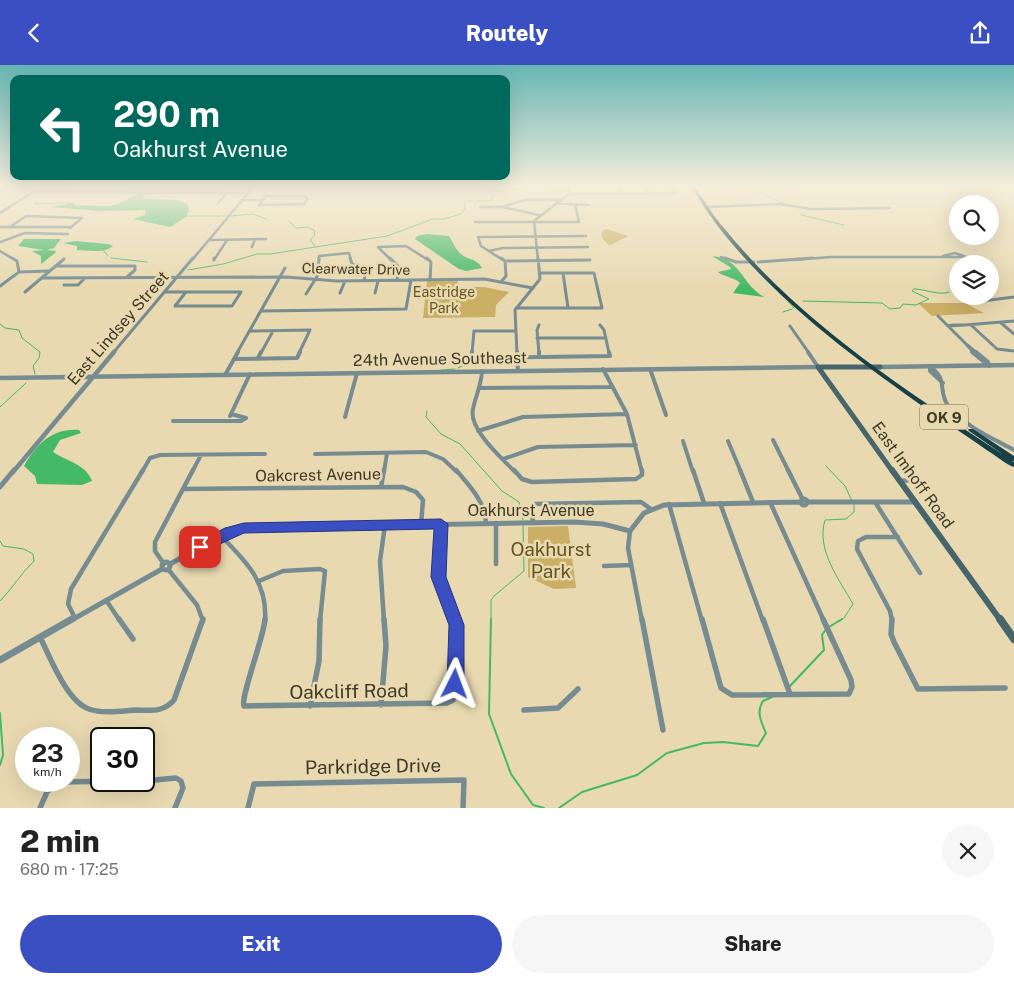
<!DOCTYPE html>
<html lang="en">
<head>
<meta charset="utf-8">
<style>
  :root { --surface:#fff; --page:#f6f6f6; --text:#222; --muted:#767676; --accent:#3a4fc2 }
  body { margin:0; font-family:"Public Sans",sans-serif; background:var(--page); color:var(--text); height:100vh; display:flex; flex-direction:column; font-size:19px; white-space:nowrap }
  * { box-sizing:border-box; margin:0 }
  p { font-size:16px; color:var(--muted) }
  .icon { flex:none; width:28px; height:28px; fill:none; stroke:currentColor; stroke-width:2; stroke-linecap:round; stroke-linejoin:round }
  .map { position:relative; height:743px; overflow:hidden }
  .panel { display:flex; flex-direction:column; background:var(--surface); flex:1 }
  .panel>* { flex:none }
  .hud { position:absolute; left:10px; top:10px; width:500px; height:105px; border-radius:10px; box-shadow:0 5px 20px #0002; background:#00695c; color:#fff; overflow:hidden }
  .tools { position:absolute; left:949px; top:130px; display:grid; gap:10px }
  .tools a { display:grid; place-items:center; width:50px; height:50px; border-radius:50%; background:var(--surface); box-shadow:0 5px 20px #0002; font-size:25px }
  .speed { position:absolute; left:15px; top:662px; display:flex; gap:10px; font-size:25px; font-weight:700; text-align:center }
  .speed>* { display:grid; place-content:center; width:65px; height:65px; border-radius:50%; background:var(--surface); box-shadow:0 5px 20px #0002; line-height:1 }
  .speed small { font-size:12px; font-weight:400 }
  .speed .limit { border:2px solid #111; border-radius:8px; background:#fff; color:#111 }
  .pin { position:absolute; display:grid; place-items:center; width:42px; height:42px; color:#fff; margin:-21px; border-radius:10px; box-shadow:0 2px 8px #0006 }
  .me { position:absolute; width:55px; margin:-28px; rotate:3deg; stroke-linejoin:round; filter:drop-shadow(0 0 4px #0008) }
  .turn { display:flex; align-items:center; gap:18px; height:105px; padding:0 20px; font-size:22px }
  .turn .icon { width:65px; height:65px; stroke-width:2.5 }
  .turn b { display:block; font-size:35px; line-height:42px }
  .round { display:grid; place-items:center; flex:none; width:52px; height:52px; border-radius:26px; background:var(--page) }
  .headline { display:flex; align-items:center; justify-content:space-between; height:85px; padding:0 20px }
  h1 { font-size:30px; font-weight:800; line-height:38px }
  .button { display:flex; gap:10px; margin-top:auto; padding:10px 20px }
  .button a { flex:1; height:58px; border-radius:30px; background:var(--accent); color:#fff; font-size:20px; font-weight:800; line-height:58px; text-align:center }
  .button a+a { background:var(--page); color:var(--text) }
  header { display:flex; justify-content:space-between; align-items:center; height:65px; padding:0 20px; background:var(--accent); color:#fff; font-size:22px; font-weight:800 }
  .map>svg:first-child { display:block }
</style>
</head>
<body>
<header><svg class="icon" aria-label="back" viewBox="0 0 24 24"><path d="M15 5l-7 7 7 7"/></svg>Routely<svg class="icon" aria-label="share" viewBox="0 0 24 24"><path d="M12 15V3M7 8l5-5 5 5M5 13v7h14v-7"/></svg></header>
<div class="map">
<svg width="1014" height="743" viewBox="0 0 1014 743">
  <rect width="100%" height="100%" fill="#e8d9b0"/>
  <path fill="#caaf64" d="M 702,120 L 800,120 L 782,123 L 705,124 Z
    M 607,164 L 629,171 L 610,180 L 604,176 L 601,170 L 603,165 Z
    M 427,216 L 458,216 L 457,222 L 484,222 L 509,227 L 496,240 L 495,252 L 423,253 Z
    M 918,238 L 965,238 L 984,248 L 932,251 Z
    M 568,461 L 576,523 L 554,524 L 528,512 L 528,462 Z"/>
  <path fill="#44b967" d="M 139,128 L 143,128 L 144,134 L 177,135 L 187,139 L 189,143 L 187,151 L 170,162 L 133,154 L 145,150 L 146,146 L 143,145 L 100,146 L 50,142 L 69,139 L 65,137 L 74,138 L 77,141 C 87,140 95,141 105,141 C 117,142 129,133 139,128 Z
    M 427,169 L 449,171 C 453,177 455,184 462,190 C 470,195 477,194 482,203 L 466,206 L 459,204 L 415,174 L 417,171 Z
    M 24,174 L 61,174 L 54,183 L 47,185 L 56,186 L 55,188 L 41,199 L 41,191 L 32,186 L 44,185 L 18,181 Z
    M 75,176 L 108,179 L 113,181 C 104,189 88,185 77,185 L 77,181 L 63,178 Z
    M 712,191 C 741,193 741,219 764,232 L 733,228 L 740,218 C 734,212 724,212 718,207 L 731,204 L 730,202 Z
    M 79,365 L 81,368 L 60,375 L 53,387 C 66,396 86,399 92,416 L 82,420 L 37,419 L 35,411 L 24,401 C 37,379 52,363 79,365 Z"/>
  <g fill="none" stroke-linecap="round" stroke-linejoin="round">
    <path stroke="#44b967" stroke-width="1" d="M 742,120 L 783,138
      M 37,136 L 35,139 L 64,138
      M 801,150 L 844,160
      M 185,151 L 227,151
      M 231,151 L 253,149 L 266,154
      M 289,156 L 296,163 L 307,162 L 314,165 L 315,170 L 310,175 L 315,181
      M 103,185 L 108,191
      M 111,193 L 147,197
      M 188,205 L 223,199 L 257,189 L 270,189 L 387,171 L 433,154 L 444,154 L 461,149 L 465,143 L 465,136 L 491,136 L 493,131 L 489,127 L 523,124 L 524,121 L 519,120
      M 787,235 L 794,243
      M 803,236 L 882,238 L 890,244 L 900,243 L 903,239 L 916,240 L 929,234 L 912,226 L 914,224 C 925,224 939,231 949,227
      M 783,247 L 792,244
      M 0,259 L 5,263 L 19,265 L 22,273 L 40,287 L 39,293 L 33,301 L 35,309
      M 458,303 L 462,301
      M 441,305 L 455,304
      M 0,342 L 26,318
      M 427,346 L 426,352 L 441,369 L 460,379 L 502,426 L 519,437 L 523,455
      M 826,401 L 845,421 L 852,436
      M 0,476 L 3,481 L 24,484 L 33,489 L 34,496 C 21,508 13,523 0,536
      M 491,556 L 491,535 L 494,531 L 524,506 L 523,459
      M 840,556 L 844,553 L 853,539 C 839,514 816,485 825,455 L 846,454 L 854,447 L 854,439"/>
    <path stroke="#44b967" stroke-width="2" d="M 491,554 L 489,649 L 511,709 L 533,740 L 544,743
      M 829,562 L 842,554
      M 790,621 L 824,585 L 822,570 L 826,564
      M 0,648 L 3,690 L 0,700
      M 559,743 L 582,727 L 637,710 L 667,688 L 704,678 L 723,677 L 758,681 L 766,668 C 761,657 756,647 763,636 L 772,632"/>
    <path stroke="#768c90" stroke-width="2.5" d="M 618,120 L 622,129
      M 645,120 L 649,129
      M 550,124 L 570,124
      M 0,125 L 18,120
      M 569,129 L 676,128 L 672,120
      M 266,131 L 303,131 L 308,133 L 304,139 L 259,140 Z
      M 242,135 L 263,135
      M 218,138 L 227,128
      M 556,138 L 588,140
      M 480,142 L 502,142 L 539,150
      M 502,142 L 524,135 L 560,135
      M 0,148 L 33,127 L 248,128
      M 475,157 L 579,157 L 575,140
      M 0,162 L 71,162
      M 10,162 L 26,151 L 82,153
      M 70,163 L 82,153
      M 209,175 L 266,174
      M 0,177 L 25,168 L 68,169
      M 252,182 L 255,174
      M 0,186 L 15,195
      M 489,186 L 503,183 L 588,182
      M 214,195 L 227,175
      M 319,195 L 319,191 L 349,188 L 351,195
      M 391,195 L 378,182 L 406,181 L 428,195
      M 503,195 L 481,181 L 478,172 L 586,171
      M 538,195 L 534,156 L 569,129 L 569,120"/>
    <path stroke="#768c90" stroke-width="3" d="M 214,193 L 214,195
      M 350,193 L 352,199 L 366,205 L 364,216
      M 390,193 L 399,202 L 397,215
      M 427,193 L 431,197 L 430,215
      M 501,193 L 505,196 L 506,211 L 501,217
      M 505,196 L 590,195
      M 57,201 L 135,201 L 135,205 L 127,212
      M 19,207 L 49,206
      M 563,208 L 568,243
      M 42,213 L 286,212 L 337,216 L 484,214 L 533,223
      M 64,220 L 78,220 L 85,213
      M 0,221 L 19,207 L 17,196 L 12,193
      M 25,227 L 64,194
      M 166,227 L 186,227
      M 186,227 L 241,227 L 232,241 L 175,241 Z
      M 340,228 L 345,216
      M 375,228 L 378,216
      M 306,229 L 318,210 L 319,193
      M 983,236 L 1014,232
      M 516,243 L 602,243 L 594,208 L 539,208
      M 262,246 L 406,244 L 411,215
      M 938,251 L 966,279
      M 1000,257 L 1014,269
      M 600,260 L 604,265 L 609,288
      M 952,260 L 965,260 L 948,261 Z
      M 965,260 L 1014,256
      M 971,260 L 997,284 L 1014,286
      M 790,261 L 809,288
      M 251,266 L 310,265
      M 537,273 L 606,273
      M 237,288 L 285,203
      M 261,288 L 273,266
      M 299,288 L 310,265
      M 472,288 L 474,266 L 516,266
      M 517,288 L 515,245 L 540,214 L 538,193
      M 539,288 L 537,265 L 539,260
      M 974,288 L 966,279 L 977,288"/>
    <path stroke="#768c90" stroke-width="4" d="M 472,287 L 472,293 L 610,291 L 609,287
      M 517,287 L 518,306
      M 539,287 L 539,292
      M 808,287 L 818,302
      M 972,287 L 989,301 L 988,297 L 976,287
      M 258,293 L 261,287
      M 234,294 L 297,293 L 300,287
      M 930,302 C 948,314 938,324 947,339 C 962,360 992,373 1014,385
      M 930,302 L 930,306 L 943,318
      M 603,304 L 627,349 L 642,407
      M 650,304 L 666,350
      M 482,306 C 481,322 476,329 473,344 C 468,364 502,393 515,407
      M 225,310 L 238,287
      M 481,323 L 610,322
      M 230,351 L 250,309
      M 345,352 L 357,308
      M 173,356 L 241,356 L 246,353 L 231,349
      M 478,366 L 523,352 L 627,349
      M 773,375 L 789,407
      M 683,376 L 693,407
      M 728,376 L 741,407
      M 315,389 L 426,387 L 443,394 L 457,407
      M 503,394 L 538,382 L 636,380
      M 142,407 L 150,393 L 160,390 L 265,389
      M 192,407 L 201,390
      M 384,407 L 387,388"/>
    <path stroke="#768c90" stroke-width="4.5" d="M 456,405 C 469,420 486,438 486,458
      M 514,405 L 522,414 L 532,417 L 636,414 L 642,410 L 642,405
      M 693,405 L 704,438
      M 740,405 L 753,437
      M 788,405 L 803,435
      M 899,416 L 914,415
      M 381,422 L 384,405
      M 183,424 L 403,422 L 416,427 L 423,435 L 421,460
      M 770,437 L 824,556
      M 875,437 L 920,508
      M 720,438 L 763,556
      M 669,439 L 702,556
      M 496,458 L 496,499
      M 533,458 L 532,442 L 535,439 L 641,437 L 651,444
      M 441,459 L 438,512 L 454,556
      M 630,466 L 628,483 L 642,556
      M 221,471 C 246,496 268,518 265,556
      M 164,499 L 155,486 L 155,477 L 193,405
      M 604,501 L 631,500
      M 168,504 L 197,540 L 203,556
      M 259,516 L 283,506 L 320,504 L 325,506 L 320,556
      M 106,535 L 120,556
      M 75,553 L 68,539 L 71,524 L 143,405
      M 384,556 L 380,496 L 385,460
      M 892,556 L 890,546 L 857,484 L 858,476 L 866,472 L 898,472"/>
    <path stroke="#768c90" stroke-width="5.5" d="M 119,554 L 133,574
      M 265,554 C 264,572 240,633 244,641 L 447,638 L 453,635 L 456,627 L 456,560 L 454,554
      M 642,554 L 663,665
      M 702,554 L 721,623 L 732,630 L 849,629 L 852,622 L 851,615 L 823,554
      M 763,554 L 790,629
      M 892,554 L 891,569 L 894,577 L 918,624 L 1005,623
      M 40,572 C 50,592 67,637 89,644 C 103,649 121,646 135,645 C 150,645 163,648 174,635 L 203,554
      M 381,640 L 386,581 L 384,554
      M 310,641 L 319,596 L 320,554
      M 524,645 L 558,643 L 578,624
      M 144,716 L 176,713 L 181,716 L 183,723 L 175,743
      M 40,743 L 47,727 L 59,717 L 120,716
      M 248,743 L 254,719 L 464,715 L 463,743"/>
    <path stroke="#768c90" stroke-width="2.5" d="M 707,142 L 780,139 L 811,144 L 890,143
      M 721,192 L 729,195
      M 192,195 L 255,120
      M 793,195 L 831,192 L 966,192 L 955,188 L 943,191"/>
    <path stroke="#768c90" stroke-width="3" d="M 725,193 L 736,197 L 754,197
      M 758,197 L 812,193
      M 113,288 L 193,193"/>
    <path stroke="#768c90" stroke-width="4.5" d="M 880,302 L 1014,300
      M 0,313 L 818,302
      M 13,407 L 114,287"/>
    <path stroke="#768c90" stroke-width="5" d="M 0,422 L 14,405
      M801 437a3 3 0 1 1 6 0a3 3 0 1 1-6 0Z
      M 808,437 L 914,437
      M162 501a4 4 0 1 1 8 0a4 4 0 1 1-8 0Z
      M 170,499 L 221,471 L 244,463 L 574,457 L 603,459 L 630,466 L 644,448 L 664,440 L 800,437
      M 70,556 L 162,504"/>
    <path stroke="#768c90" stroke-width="7" d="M 0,595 L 72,554"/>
    <path stroke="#46666c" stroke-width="5" d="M 818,302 L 893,407
      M 818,302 L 880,302"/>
    <path stroke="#46666c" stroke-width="6" d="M 892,405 L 1001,556"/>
    <path stroke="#46666c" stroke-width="8" d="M 1000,554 L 1014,574"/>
    <path fill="#174047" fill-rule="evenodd" d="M 690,120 L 693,120 C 704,134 712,150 724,163 C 800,257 904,324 1004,390 L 969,366 L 968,365 L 969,364 L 973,364 L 1014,391 L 1014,396 L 1012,396 L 1014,397 L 1014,402 C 1005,399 997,391 988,386 C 973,375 957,365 941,354 C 862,299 780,240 720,164 C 709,150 700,135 690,120 Z"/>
  </g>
  <linearGradient id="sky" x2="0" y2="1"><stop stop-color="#66b6b4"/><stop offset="0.54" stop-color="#f5eedb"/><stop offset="1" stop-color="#f5eedb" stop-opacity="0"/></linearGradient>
  <rect width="1014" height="224" fill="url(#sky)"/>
  <path fill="#3a4fc2" stroke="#26337e" d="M 441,454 L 448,459 L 446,512 L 464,560 L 464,619 L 461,624 L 455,627 L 449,624 L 447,619 L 449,560 L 431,512 L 434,464 L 244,468 L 200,488 L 193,482 L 195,479 L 225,463 L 244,458 Z"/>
  <g text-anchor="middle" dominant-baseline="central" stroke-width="5" stroke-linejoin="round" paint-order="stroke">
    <g font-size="14" fill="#3f3928" stroke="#e8d9b0">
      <text transform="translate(356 204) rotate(1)">Clearwater Drive</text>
    </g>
    <g font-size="14" fill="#67541f" stroke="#e8d9b0">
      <text x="444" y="227">Eastridge<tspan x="444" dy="16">Park</tspan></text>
    </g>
    <rect fill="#e8d9b0" stroke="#726951" stroke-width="1" x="920" y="339.5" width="48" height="25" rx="4"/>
    <g font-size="15" font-weight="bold" fill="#3f3928">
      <text x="944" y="352">OK 9</text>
    </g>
    <g font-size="16" fill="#3f3928" stroke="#e8d9b0">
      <text transform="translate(118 263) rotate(-49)">East Lindsey Street</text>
      <text transform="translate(440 294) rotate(-1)">24th Avenue Southeast</text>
      <text transform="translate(318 410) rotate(-1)">Oakcrest Avenue</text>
      <text transform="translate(913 410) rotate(54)">East Imhoff Road</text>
      <text x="531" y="445">Oakhurst Avenue</text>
    </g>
    <g font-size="19" fill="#67541f" stroke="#e8d9b0">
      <text x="551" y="484">Oakhurst<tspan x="551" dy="22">Park</tspan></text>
    </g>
    <g font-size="19" fill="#3f3928" stroke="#e8d9b0">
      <text transform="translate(349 626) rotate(-1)">Oakcliff Road</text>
      <text transform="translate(373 701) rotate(-1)">Parkridge Drive</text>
    </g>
  </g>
</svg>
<div class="tools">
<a><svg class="icon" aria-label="search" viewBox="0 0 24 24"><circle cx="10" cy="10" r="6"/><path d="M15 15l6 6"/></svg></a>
<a><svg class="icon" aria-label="layers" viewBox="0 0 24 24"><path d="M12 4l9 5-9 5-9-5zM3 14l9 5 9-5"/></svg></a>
</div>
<div class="speed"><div>23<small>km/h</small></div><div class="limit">30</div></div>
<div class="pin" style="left:200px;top:482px;background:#d93025"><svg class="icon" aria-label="arrive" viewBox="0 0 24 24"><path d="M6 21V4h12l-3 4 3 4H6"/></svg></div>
<svg class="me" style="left:455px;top:619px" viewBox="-20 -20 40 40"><path d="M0-17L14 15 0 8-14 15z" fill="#3a4fc2" stroke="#fff" stroke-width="4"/></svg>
<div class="hud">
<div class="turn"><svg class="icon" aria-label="left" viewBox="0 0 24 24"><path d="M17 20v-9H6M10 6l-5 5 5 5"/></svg><div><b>290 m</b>Oakhurst Avenue</div></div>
</div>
</div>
<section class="panel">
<div class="headline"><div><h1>2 min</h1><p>680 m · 17:25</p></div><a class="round"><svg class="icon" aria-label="close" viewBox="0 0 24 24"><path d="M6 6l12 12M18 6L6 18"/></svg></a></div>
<div class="button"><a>Exit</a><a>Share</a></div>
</section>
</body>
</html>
